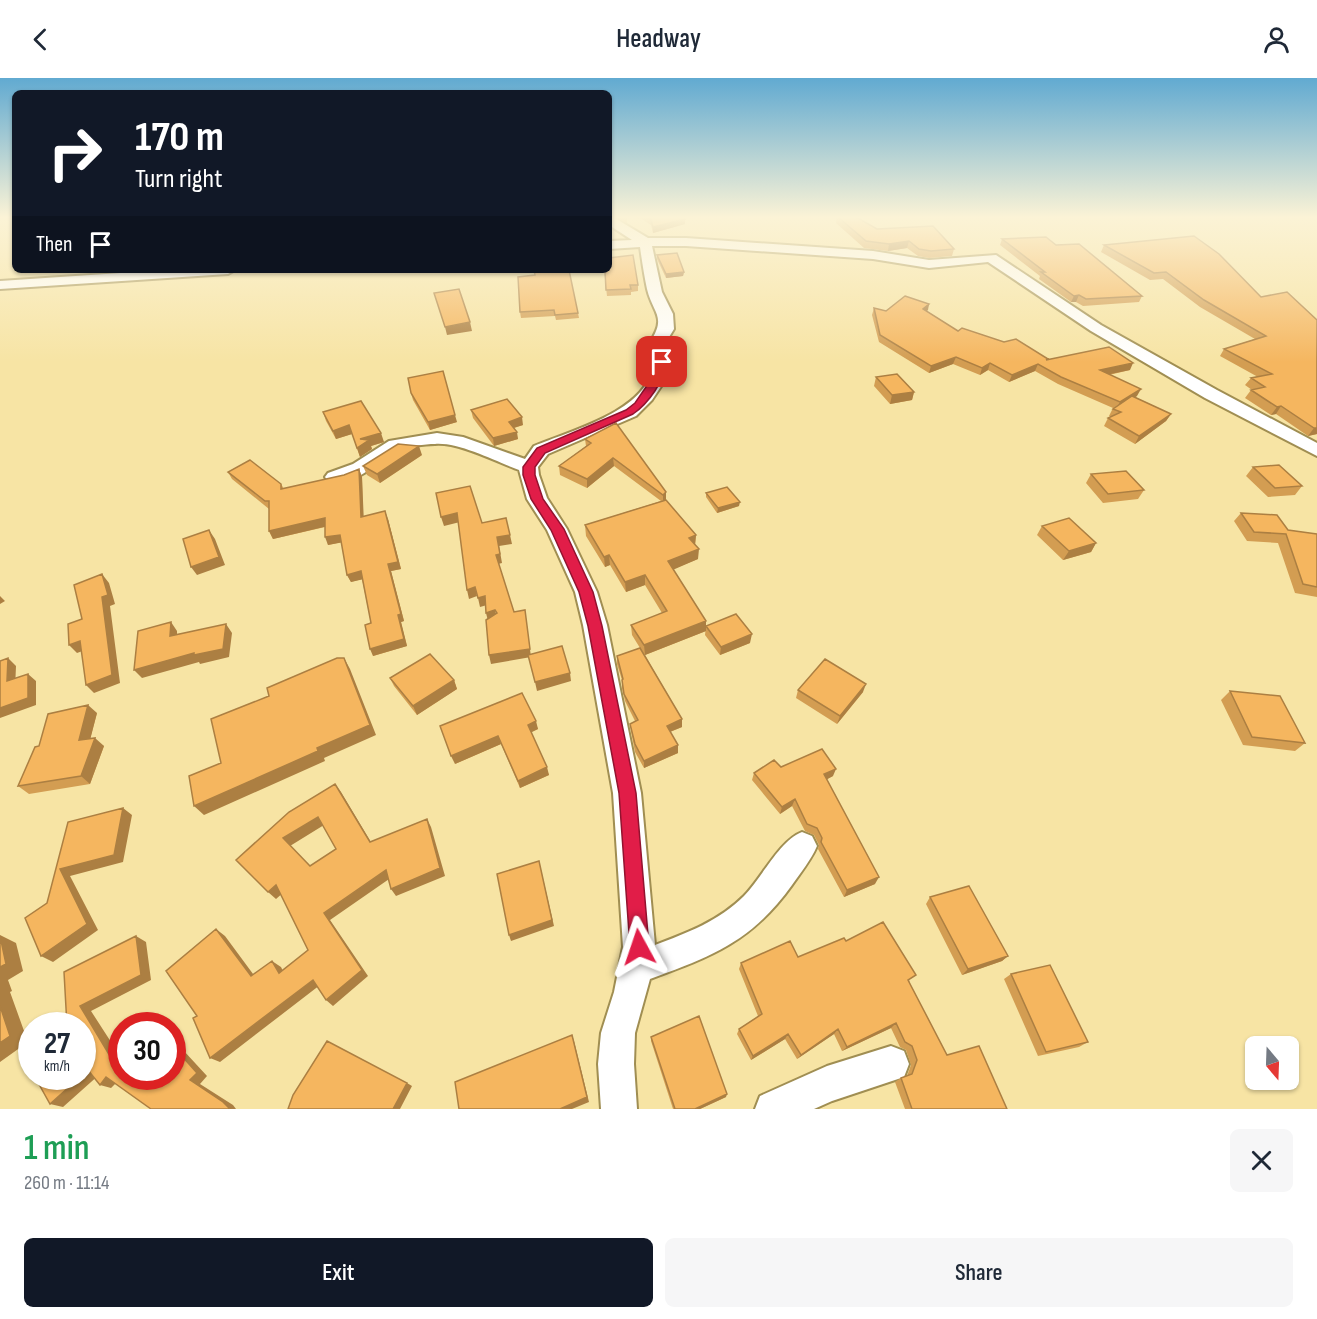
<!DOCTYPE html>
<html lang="en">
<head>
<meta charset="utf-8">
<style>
  :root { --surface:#fff; --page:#f6f6f7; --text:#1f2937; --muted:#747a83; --accent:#111827 }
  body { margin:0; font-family:"Sofia Sans Condensed",sans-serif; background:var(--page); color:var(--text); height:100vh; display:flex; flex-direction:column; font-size:22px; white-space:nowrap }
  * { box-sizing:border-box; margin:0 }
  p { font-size:20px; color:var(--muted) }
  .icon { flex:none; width:33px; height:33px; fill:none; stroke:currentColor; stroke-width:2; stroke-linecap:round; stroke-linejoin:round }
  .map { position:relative; height:1031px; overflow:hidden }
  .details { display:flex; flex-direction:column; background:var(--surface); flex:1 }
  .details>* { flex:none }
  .top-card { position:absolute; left:12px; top:12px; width:600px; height:183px; border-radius:9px; box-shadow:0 2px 4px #0004; background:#111827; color:#fff; overflow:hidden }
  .needle { width:39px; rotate:161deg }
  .fabs { position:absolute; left:1245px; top:958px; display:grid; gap:12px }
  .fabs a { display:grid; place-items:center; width:54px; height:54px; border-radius:9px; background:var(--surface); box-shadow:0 2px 4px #0004; font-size:30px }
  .speed { position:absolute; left:18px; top:934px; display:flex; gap:12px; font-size:30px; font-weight:700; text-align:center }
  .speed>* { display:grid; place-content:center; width:78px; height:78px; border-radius:50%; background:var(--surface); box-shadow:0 2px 4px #0004; line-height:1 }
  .speed small { font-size:15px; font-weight:400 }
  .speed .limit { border:9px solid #d22; background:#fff; color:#111 }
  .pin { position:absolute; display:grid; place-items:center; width:51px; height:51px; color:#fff; margin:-26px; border-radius:12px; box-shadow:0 3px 9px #0006 }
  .me { position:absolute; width:66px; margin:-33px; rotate:355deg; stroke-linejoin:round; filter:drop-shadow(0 0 4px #0008) }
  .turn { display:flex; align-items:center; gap:21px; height:126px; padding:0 24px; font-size:27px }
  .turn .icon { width:78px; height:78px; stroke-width:2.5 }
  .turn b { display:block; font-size:42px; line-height:51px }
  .then { display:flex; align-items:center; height:57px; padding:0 24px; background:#0003; gap:12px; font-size:22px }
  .round { display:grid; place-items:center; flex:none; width:63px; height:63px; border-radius:9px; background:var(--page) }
  .head { display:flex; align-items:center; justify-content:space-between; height:102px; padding:0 24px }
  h1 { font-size:36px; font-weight:600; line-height:45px; color:#1e9e55 }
  .action { display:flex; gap:12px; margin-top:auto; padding:12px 24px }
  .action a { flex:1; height:69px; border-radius:9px; background:var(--accent); color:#fff; font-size:24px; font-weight:600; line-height:69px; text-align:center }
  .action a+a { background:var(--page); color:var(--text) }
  header { display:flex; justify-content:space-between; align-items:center; height:78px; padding:0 24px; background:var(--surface); font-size:27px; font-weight:600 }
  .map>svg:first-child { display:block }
</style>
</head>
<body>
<header><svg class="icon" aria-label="back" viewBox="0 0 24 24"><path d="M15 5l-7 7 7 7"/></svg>Headway<svg class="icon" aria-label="person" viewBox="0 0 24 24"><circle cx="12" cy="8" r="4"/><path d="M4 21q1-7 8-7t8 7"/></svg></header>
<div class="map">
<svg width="1317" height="1031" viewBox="0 0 1317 1031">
  <rect width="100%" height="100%" fill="#f7e4a4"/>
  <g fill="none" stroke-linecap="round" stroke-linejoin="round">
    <g stroke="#a08e52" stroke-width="4">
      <path id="minor" d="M 609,139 L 613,139 L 648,160 L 686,160 L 873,173 L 929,182 L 996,177 L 1101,247 L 1217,312 L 1317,365 L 1317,378 L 1205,320 L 1091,253 L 988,184 L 929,190 L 873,181 L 686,168 L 652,168 L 662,214 L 673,236 L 674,251 L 666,264 L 669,289 L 664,304 L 652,322 L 636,338 L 548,376 L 538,389 L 539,397 L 547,420 L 567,451 L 597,514 L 607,547 L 641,715 L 655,867 C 687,855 719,843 744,818 C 762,800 779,763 802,754 L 812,758 L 817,768 C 811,782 801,794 792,807 C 752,863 713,878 650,901 L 635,955 L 634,986 L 637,1031 L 601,1031 L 598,986 L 601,955 L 614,914 L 623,869 L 613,715 L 583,547 L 575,514 L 547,452 L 527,421 L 519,392 C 497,384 459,364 435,366 C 425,366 408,368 399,373 C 378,383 354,410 328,403 L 325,399 L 328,395 L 353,386 L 389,363 L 437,355 L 463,359 L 525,381 L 534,368 C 570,353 643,334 652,292 C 654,282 651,273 650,264 C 667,238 653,236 647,211 C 644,197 642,183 640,169 L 609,171 L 609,163 L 632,162 L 609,147 Z
        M 166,192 L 235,192 L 228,196 L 0,211 L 0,203 Z
        M 891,968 L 904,973 L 909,986 L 904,999 L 832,1023 L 814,1031 L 755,1031 L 760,1018 L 827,988 Z"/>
    </g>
    <use href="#minor" fill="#fff" fill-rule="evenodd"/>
  </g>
  <path fill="#d39d52" d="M 615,139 L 627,139 L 627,145 Z
    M 636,139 L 683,139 L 685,141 L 685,146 L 653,155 L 651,147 L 640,140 L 637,141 Z
    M 837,139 L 856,139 L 877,151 L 954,171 L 952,178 L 929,180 L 918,178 L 907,170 L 888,173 L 864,170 L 836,145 Z
    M 1002,161 L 1056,167 L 1142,218 L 1139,224 L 1083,228 L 1076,224 L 1071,224 L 1039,201 L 1040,198 L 1000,167 Z
    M 1104,167 L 1261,219 L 1317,356 L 1308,358 L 1276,336 L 1271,337 L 1245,320 L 1251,312 L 1252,312 L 1245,307 L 1251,300 L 1258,299 L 1220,278 L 1224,271 L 1255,261 L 1200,229 L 1163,201 L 1150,202 L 1101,174 Z
    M 657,177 L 684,194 L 683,198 L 666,200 L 657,181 Z
    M 604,192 L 638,207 L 638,213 L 631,214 L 631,217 L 607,218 Z
    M 535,197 L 578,235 L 579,240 L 556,242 L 555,238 L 521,240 L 520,234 Z
    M 929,226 L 927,233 L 958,253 L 1048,281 L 1130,292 L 1109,297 L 1137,318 L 1135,319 L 1171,336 L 1166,343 L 1135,366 L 1104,348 L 1108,340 L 1111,339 L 1109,338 L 1113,330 L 1058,306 L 1035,293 L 1009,304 L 988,292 L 980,297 L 953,286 L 929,295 L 879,264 L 872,237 L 874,230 L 886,233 Z
    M 876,299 L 914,314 L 912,322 L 890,326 L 874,308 Z
    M 411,315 L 457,344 L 430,352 L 413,322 Z
    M 471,332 L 523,347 L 514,350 L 518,361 L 494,368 L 473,340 Z
    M 323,334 L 384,364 L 371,368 L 372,371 L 360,379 L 352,356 L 336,361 L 326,343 Z
    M 585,361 L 666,414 L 666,422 L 696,457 L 695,467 L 698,481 L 673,491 L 706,553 L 645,577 L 682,641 L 682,649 L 670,654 L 678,667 L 678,675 L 644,690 L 635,674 L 631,653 L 630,646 L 635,643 L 625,623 L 622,610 L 622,602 L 617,586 L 617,578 L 640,570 L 632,557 L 631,547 L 662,535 L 645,507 L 626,514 L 610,487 L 605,489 L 586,458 L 585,447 L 661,423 L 614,388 L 587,410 L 560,397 L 559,388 L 586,368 Z
    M 422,377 L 380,405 L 367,397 L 363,388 Z
    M 1253,389 L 1302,408 L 1295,417 L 1268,419 L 1246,398 Z
    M 359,391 L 362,399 L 363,438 L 388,441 L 401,491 L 391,493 L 404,543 L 401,544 L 407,568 L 373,578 L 371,545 L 362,501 L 351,504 L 347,497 L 342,464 L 328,467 L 325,449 L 273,461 L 269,453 L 269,431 L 232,401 L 228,394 L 281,406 L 284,411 L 344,397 Z
    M 1091,396 L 1144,412 L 1138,421 L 1103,425 L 1086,405 Z
    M 706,415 L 739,428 L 717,435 L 706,419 Z
    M 1241,435 L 1288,452 L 1317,456 L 1317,519 L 1295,515 L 1278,465 L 1247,463 L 1234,443 Z
    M 1042,448 L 1096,465 L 1091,474 L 1063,482 L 1037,457 Z
    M 706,548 L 750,565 L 720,577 L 705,557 Z
    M 390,600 L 454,602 L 457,611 L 417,637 L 394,608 Z
    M 798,612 L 863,614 L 837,646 L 796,620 Z
    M 1230,613 L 1305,665 L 1295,673 L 1243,667 L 1221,622 Z
    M 522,615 L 538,651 L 531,654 L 549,697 L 520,710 L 501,666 L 455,686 Z
    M 97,635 L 90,661 L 104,668 L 90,706 L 29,716 L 18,708 L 39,668 Z
    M 781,689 L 833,698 L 827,701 L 875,806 L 844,819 L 818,771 L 819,767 L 814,757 L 805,753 L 792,728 L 780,736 L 752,702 L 754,695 Z
    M 930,819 L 1008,878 L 1002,883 L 962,897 L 926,826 Z
    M 846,863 L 910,903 L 909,904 L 947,977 L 1007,1031 L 905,1031 L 895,1004 L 901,1000 L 907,998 L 911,987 L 906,972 L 900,969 L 891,950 L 842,973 L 834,956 L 797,981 L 785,961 L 751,982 L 737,956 L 739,951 L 758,938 L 739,891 L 741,885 L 798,879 Z
    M 1011,896 L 1088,964 L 1079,969 L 1038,978 L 1004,901 Z
    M 651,959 L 726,1019 L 700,1031 L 673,1031 L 651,963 Z"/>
  <path fill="#ac7f42" d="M 685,141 L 685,146 L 653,155 L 653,149 Z
    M 909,163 L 907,170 L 888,173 L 889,166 Z
    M 684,194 L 683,198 L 666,200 L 666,196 Z
    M 1079,217 L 1076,224 L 1071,224 L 1074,218 Z
    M 929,226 L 928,232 L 921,238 L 923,231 Z
    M 470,244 L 472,253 L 447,257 L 445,249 Z
    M 956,279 L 953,286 L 929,295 L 931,288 Z
    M 990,285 L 988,292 L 980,297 L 982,290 Z
    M 1133,285 L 1130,292 L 1096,299 L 1100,292 Z
    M 1038,286 L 1035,293 L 1009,304 L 1012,297 Z
    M 1141,311 L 1137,318 L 1116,331 L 1120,324 Z
    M 914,314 L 912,322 L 890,326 L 892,317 Z
    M 1281,328 L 1276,336 L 1271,337 L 1277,329 Z
    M 1171,336 L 1166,343 L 1135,366 L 1139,358 Z
    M 455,337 L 457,344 L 430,352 L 428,344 Z
    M 522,339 L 523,347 L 510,351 L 509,344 Z
    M 349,347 L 352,356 L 336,361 L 333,353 Z
    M 1314,350 L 1317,350 L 1317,356 L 1308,358 Z
    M 517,354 L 518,361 L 494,368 L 493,360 Z
    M 381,355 L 384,364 L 371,368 L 372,371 L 360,379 L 357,370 L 360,361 Z
    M 419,368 L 422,377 L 380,405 L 377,396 Z
    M 613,380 L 614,388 L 587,410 L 587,401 Z
    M 359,391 L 362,399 L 364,446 L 361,439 Z
    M 666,414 L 666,422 L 663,425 L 663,417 Z
    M 740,424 L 739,428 L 717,435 L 718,430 Z
    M 385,433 L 388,441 L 401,491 L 391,493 L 404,543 L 401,544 L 407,568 L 373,578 L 370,571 L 398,537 L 388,486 Z
    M 457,435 L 460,444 L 444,448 L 441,439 Z
    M 325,440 L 328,448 L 273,461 L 269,453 Z
    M 209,452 L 215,461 L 225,487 L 197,497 L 191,489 Z
    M 340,457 L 344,464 L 328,467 L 325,459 Z
    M 510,457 L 512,466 L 499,468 L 502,485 L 498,486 L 496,477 L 497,459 Z
    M 696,457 L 695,467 L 689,460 Z
    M 1096,465 L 1091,474 L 1063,482 L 1069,473 Z
    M 699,471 L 698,481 L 668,494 L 668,483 Z
    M 609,477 L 610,487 L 605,489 L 604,479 Z
    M 361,493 L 364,501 L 351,504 L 347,497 Z
    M 102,496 L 109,505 L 115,526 L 110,528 L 120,605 L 94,615 L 86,607 Z
    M 645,497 L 645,507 L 626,514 L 625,504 Z
    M 475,509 L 477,518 L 469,521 L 467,512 Z
    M 0,518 L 5,523 L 0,526 Z
    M 485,518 L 487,527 L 480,529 L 478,520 Z
    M 495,532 L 497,540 L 488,543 L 486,535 Z
    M 525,532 L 531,579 L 491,586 L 489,577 Z
    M 706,543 L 706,553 L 645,577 L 644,567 Z
    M 171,544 L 177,553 L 177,567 L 170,558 Z
    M 226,546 L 232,555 L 229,579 L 200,586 L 199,584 L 142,600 L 134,592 Z
    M 752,556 L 750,565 L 720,577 L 721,569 Z
    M 80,563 L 88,571 L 77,575 L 69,567 Z
    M 8,580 L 16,588 L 15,611 L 7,603 Z
    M 344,580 L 350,591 L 376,657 L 324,680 L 325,683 L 204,737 L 194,728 L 317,670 Z
    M 570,595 L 571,603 L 537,613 L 535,604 Z
    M 28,596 L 36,603 L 36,627 L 0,640 L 0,630 Z
    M 454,602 L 457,611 L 417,637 L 413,628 Z
    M 866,606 L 863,614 L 837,646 L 840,638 Z
    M 88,627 L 97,635 L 88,670 L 79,662 Z
    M 682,641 L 682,649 L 667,655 L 667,648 Z
    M 536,643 L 538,651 L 530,655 L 528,647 Z
    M 498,658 L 501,666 L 455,686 L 451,678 Z
    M 95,660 L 104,668 L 90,706 L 81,698 Z
    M 678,667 L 678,675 L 644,690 L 644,683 Z
    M 547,689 L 549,697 L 520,710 L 518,703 Z
    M 836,691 L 833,698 L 822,704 L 824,696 Z
    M 335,706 L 341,714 L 375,771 L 370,764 Z
    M 795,721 L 792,728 L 780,736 L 782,729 Z
    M 123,730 L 132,737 L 123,784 L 70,798 L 98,852 L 53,884 L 41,878 L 60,791 Z
    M 318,739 L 324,747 L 290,768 L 283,760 Z
    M 427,741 L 431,749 L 445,798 L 396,818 L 391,811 Z
    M 539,783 L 554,848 L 511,863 L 509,857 Z
    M 386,792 L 392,799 L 330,842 L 368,898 L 333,928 L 326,922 L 324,835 Z
    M 879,799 L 875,806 L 844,819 L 847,812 Z
    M 276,807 L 284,814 L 276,821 L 268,814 Z
    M 216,851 L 225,858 L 259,904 L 251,898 Z
    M 0,857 L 16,865 L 23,893 L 8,902 L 12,913 L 10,914 L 28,964 L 0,984 Z
    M 136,858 L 146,864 L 151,902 L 91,933 L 122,981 L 113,983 L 80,928 Z
    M 1008,878 L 1002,883 L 962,897 L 968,891 Z
    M 272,883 L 281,889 L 287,901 L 279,895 Z
    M 313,902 L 320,907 L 220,984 L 210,980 Z
    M 896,945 L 891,950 L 842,973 L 847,969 Z
    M 838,951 L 834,956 L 797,981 L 801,977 Z
    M 788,956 L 785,961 L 751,982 L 753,978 Z
    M 572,957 L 574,963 L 589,1024 L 572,1031 L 560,1031 Z
    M 172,960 L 207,998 L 200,1006 L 233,1027 L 236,1031 L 230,1031 L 190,1002 L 172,967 Z
    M 88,992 L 100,996 L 63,1029 L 50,1026 L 80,999 L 82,999 L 82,997 Z
    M 106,999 L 118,1003 L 111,1010 L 100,1007 Z
    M 407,1005 L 412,1008 L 400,1031 L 393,1031 Z
    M 727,1016 L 726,1019 L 700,1031 L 695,1031 Z"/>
  <path fill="#f5b65f" stroke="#ac7f42" stroke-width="1.5" fill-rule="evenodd" d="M 647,139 L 683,139 L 685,141 L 653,149 L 651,142 Z
    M 838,139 L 856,139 L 877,151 L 933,148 L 954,171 L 931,173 L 919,171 L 909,163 L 889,166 L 866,163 Z
    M 1194,158 L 1219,176 L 1261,219 L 1287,214 L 1317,242 L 1317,350 L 1314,350 L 1281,328 L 1277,329 L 1251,312 L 1265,309 L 1251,300 L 1272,296 L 1224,271 L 1266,258 L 1204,222 L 1166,194 L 1154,195 L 1104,167 Z
    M 1046,159 L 1056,167 L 1079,166 L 1142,218 L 1086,221 L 1079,217 L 1074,218 L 1041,194 L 1045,194 L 1002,161 Z
    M 677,175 L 684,194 L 666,196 L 657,177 Z
    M 633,177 L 638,207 L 630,207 L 631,211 L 606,212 L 605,192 L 609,192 L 609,180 Z
    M 534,192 L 569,192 L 578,235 L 555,237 L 554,232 L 520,234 L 518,199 L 535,197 Z
    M 459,211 L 470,244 L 445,249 L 434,215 Z
    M 905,218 L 929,226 L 923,231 L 958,253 L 962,250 L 1004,264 L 1016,261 L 1048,281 L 1046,282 L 1109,269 L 1133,285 L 1100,292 L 1141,311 L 1120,324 L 1061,299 L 1038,286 L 1012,297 L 990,285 L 982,290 L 956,279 L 931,288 L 880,257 L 874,230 L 886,233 Z
    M 443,293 L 455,337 L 428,344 L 411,315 L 408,300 Z
    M 897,296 L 914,314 L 892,317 L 876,299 Z
    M 1132,318 L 1171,336 L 1139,358 L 1108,340 L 1121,334 L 1113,331 Z
    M 507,321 L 522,339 L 509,344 L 517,354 L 493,360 L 471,332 Z
    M 361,323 L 381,355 L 360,361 L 369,362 L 357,370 L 349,347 L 333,353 L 323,334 Z
    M 616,345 L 666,414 L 663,417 L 613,380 L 587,401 L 559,388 L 591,365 L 585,361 Z
    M 398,366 L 419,368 L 377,396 L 363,388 Z
    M 250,382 L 281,406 L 281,411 L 344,397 L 359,391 L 361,439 L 385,433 L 398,484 L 388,486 L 401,536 L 398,537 L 404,561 L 370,571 L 365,547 L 371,545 L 361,493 L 347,497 L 340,457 L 325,459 L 325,440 L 269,453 L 269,423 L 265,423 L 228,394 Z
    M 1279,387 L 1302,408 L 1275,410 L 1253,389 Z
    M 1126,393 L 1144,412 L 1108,416 L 1091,396 Z
    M 470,408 L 482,445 L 506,440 L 510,457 L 497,459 L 500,476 L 496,477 L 514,534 L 525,532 L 530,571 L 489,577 L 486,542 L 497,535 L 495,532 L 486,535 L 485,518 L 478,520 L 475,509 L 467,512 L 457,435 L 441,439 L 436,415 Z
    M 727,409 L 740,424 L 718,430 L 706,415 Z
    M 666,422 L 696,457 L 689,460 L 699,471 L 668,483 L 706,543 L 644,567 L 631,547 L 667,533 L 645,497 L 625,504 L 609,477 L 604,479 L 585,447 Z
    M 1241,435 L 1277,437 L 1288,452 L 1317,456 L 1317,509 L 1303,506 L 1286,456 L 1254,454 Z
    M 1069,440 L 1096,465 L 1069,473 L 1042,448 Z
    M 209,452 L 219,479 L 191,489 L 183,461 Z
    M 102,496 L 108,517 L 102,519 L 112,597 L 86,607 L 80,563 L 69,567 L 68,546 L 82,541 L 74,507 Z
    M 736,536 L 752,556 L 721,569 L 706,548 Z
    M 171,544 L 170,558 L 226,546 L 223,571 L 194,577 L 194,575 L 134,592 L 138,553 Z
    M 562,568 L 570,595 L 535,604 L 528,577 Z
    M 640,570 L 682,641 L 667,648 L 678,667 L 644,683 L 635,666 L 630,646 L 638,642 L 624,616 L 622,602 L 623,601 L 617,578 Z
    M 430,576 L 454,602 L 413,628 L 390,600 Z
    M 8,580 L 7,603 L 28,596 L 28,620 L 0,630 L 0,583 Z
    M 337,580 L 344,580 L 370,647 L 317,670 L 318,673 L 194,728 L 189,698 L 221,685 L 211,641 L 269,618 L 267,610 Z
    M 825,581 L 866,606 L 840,638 L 798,612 Z
    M 1230,613 L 1280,618 L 1305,665 L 1252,659 Z
    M 522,615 L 536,643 L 528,647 L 547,689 L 518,703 L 498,658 L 451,678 L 440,648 Z
    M 88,627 L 79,662 L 95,660 L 81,698 L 18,708 L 35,669 L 39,668 L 48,636 Z
    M 822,671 L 836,691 L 824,696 L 879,799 L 847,812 L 821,764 L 822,760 L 817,750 L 807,746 L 795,721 L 782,729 L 754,695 L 774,682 L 781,689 Z
    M 335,706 L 370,764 L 427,741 L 440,790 L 391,811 L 386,792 L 324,835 L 362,892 L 326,922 L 313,902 L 210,980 L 193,940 L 197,938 L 166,893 L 216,851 L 251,898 L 272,883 L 279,895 L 308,872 L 276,807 L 268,814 L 236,782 L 289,734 ZM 318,739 L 336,771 L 310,788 L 283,760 Z
    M 123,730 L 114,777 L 60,791 L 87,846 L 41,878 L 25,840 L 47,825 L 68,744 Z
    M 539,783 L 552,842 L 509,857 L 497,796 Z
    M 969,808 L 1008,878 L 968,891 L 930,819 Z
    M 883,844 L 916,897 L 908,902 L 947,977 L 979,968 L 1007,1031 L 912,1031 L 901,1000 L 912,996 L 917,982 L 912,968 L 905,964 L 896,945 L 847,969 L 838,951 L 801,977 L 788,956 L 753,978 L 739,951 L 762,936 L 741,885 L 790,863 L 798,879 L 844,860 L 846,863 Z
    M 0,858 L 6,886 L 0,889 Z
    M 136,858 L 141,897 L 80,928 L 113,983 L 122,975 L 122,999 L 172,999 L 172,967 L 197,995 L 190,1002 L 223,1024 L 230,1031 L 151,1031 L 106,999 L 100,1007 L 88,992 L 82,997 L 82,948 L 67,948 L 64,894 Z
    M 1050,887 L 1088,964 L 1046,974 L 1011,896 Z
    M 0,928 L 10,958 L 0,965 Z
    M 699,938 L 727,1016 L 695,1031 L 675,1031 L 651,959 Z
    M 153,944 L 156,948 L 149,948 Z
    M 572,957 L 587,1019 L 560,1031 L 459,1031 L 455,1004 Z
    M 327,963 L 407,1005 L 393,1031 L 288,1031 L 293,1017 Z
    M 32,984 L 32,993 L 28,987 Z
    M 35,999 L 80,999 L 50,1026 Z"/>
  <linearGradient id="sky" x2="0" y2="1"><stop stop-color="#61aad1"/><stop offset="0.49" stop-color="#fbf3d6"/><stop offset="1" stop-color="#fbf3d6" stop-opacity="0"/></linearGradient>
  <rect width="1317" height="284" fill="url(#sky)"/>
  <path fill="#e11d48" stroke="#92132f" stroke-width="1.5" d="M 658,281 L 667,284 C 664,303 649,325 633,336 L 545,375 L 535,389 L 535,397 L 543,421 L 564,451 L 593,514 L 602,548 L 636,715 L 649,869 L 646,876 L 639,879 L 633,876 L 630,869 L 619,715 L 588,548 L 579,514 L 551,452 L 531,421 L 523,397 L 523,389 L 537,370 L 626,332 L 635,325 L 655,296 Z"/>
</svg>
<div class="fabs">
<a><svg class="needle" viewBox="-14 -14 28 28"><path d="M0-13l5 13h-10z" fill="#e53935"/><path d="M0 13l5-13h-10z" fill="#747a83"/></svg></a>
</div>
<div class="speed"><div>27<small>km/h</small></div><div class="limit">30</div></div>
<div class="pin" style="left:662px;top:284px;background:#d93025"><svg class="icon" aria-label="arrive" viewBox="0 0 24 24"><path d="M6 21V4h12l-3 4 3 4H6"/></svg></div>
<svg class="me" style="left:639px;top:869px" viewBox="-20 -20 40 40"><path d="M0-17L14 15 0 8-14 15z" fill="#e11d48" stroke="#fff" stroke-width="4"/></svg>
<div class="top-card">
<div class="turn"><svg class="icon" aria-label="right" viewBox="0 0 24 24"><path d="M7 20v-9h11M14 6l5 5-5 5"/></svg><div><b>170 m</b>Turn right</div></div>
<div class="then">Then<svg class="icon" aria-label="arrive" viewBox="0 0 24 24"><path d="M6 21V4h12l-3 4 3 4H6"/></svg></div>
</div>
</div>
<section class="details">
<div class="head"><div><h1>1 min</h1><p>260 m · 11:14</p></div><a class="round"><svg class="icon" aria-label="close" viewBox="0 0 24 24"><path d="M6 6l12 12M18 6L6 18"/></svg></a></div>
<div class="action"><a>Exit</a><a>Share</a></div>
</section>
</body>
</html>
